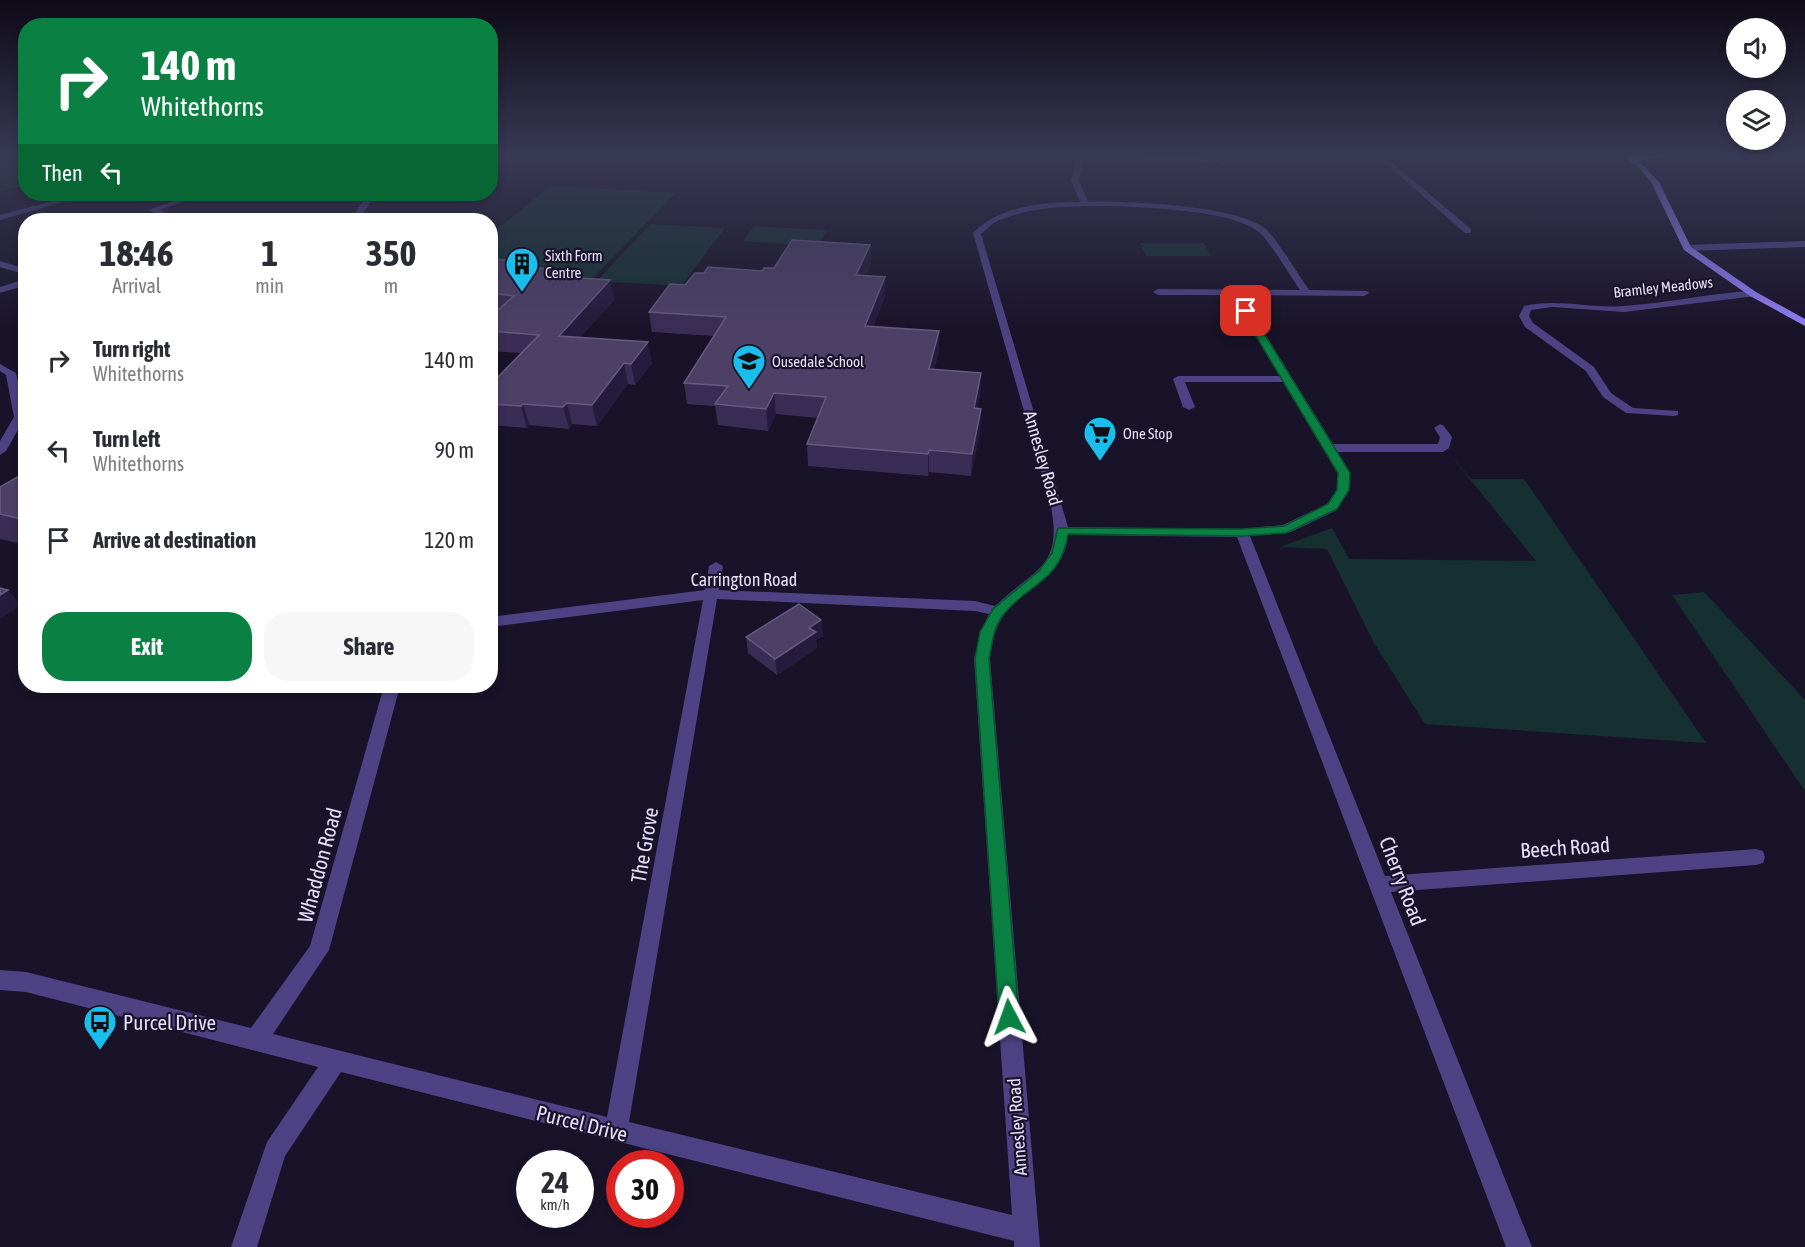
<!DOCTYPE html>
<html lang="en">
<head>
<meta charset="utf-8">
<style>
  :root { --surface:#fff; --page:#f7f7f7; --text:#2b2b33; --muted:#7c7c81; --accent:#0b8043 }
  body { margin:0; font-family:"Asap Condensed",sans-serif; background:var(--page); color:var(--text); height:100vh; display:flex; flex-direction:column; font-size:22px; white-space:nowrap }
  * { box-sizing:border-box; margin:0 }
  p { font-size:20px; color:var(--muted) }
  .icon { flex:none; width:33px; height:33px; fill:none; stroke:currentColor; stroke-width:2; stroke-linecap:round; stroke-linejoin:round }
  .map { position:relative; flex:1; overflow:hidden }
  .side { position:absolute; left:18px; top:213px; width:480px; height:480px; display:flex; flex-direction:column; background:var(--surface); border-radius:24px; box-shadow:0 3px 9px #0003 }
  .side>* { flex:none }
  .guide { position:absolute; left:18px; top:18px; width:480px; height:183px; border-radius:24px; box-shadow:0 3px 9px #0003; background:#0b8043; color:#fff; overflow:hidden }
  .tools { position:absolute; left:1726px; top:18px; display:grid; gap:12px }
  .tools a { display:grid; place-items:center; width:60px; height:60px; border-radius:50%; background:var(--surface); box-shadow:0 3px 9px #0003; font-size:30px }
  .speed { position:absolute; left:516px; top:1150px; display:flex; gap:12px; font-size:30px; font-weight:700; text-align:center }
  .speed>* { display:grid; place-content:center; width:78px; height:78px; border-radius:50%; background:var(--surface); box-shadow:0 3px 9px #0003; line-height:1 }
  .speed small { font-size:15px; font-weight:400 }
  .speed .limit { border:9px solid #d22; background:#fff; color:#111 }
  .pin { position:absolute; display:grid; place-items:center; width:51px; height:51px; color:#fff; margin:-26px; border-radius:12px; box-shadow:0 3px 9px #0006 }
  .me { position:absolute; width:66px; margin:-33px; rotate:356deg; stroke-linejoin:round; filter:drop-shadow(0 0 4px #0008) }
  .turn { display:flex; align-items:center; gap:21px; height:126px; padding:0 24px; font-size:27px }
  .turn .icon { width:78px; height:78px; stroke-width:2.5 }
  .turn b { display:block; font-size:42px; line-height:51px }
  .then { display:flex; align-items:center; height:57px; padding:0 24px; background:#0003; gap:12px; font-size:22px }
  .eta { display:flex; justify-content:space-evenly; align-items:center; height:102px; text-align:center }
  .eta b { font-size:36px; font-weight:700; line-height:42px }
  .action { display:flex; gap:12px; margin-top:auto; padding:12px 24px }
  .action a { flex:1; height:69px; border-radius:24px; background:var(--accent); color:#fff; font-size:24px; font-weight:700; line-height:69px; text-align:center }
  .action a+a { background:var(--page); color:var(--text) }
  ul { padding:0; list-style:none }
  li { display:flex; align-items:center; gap:18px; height:90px; padding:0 24px }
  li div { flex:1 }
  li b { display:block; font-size:22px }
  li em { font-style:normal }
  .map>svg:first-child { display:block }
</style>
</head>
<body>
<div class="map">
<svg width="1805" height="1247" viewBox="0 0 1805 1247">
  <rect width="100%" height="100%" fill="#191329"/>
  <path fill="#163032" d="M 25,159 L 25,185 L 0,191 L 0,160 Z
    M 551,186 L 676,193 L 592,279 L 491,272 L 491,234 Z
    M 650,224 L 725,228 L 681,286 L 597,281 Z
    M 754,226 L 827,230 L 818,246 L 743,241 Z
    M 1140,243 L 1204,243 L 1211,256 L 1146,256 Z
    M 1448,452 L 1471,479 L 1524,479 L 1706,743 L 1425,724 L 1374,643 L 1327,549 L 1280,547 L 1332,528 L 1349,559 L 1536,561 Z
    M 1704,592 L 1805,700 L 1805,791 L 1672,595 Z"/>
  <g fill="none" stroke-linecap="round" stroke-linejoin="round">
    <path fill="#4c4284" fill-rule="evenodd" d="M 1078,156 L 1085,156 L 1079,181 L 1088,202 C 1127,201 1236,205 1266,229 C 1277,239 1299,276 1309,290 L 1367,291 L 1369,293 L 1364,296 L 1241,295 L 1333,444 L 1438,444 L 1440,437 L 1434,428 L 1440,424 L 1444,426 L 1452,437 L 1449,448 L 1443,452 L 1337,452 L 1350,473 L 1349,490 L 1337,510 L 1291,532 L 1250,536 L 1385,876 L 1756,849 L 1763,851 L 1765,857 L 1763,863 L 1756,865 L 1391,892 L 1532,1247 L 1506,1247 L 1237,537 L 1068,535 C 1065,577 1022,587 1002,618 C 994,630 992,645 990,659 L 1040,1247 L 1014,1247 L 1014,1241 L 341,1072 L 285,1156 L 257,1247 L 231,1247 L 267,1142 L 318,1067 L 26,992 L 0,990 L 0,970 L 26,972 L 251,1028 L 310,946 L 384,686 L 400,686 L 329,950 L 273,1034 L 607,1117 L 703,600 L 490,627 L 490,617 L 705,590 L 709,566 L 716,562 L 723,566 L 719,590 L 975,601 L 995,606 C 1036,567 1064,568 1050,502 L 973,233 C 999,206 1044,202 1080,202 L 1071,181 ZM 1116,206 C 1150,208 1234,210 1260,233 C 1270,242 1291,277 1300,290 L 1158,289 L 1153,292 L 1158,295 L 1232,295 L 1280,376 L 1178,376 L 1173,379 L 1183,407 L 1189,410 L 1195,407 L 1185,382 L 1284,382 L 1338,473 L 1337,490 L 1327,504 L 1283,525 L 1242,529 L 1068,527 L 981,234 C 987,229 993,222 1000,220 C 1036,205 1078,206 1116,206 ZM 717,599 L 975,611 L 989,614 L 980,634 L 974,659 L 1012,1215 L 629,1122 Z
      M 1097,156 L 1212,158 L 1226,163 L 1222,165 L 1211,162 L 1101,158 Z
      M 1377,156 L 1384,156 L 1471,229 L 1471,233 L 1465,233 Z
      M 80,194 L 91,194 L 0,220 L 0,215 Z
      M 194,194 L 204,194 L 160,210 L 182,220 L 172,220 L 148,210 Z
      M 368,194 L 376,194 L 361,217 L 331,220 L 332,218 L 355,213 Z
      M 1805,241 L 1805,247 L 1687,251 L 1683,248 L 1687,245 Z
      M 0,261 L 23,268 L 26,271 L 26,285 L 0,293 L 0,287 L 25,279 L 17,272 L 0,267 Z
      M 1753,291 L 1756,292 L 1756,296 L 1624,312 L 1552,307 L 1531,310 L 1529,316 L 1533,323 L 1594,367 L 1611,393 L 1633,408 L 1678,411 L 1678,415 L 1674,416 L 1626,413 L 1603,397 L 1586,371 L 1525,327 L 1519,316 L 1524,306 C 1558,298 1590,309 1624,306 C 1668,303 1710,293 1753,291 Z
      M 0,364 L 16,373 L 26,416 L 6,451 L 0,455 L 0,441 L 14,417 L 6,375 L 0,371 Z"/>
    <path fill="#8e7cf4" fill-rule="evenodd" d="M 1624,156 L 1665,156 L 1639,161 L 1659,182 L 1691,247 L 1756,292 L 1805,319 L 1805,326 L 1750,296 L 1684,250 L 1651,182 L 1641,170 Z"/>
  </g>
  <path fill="#3a2d55" d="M 870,245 L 871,263 L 865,276 L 885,296 L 873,327 L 939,331 L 939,351 L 934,369 L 981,373 L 980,394 L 977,409 L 981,409 L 980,430 L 971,476 L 929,472 L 928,476 L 808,466 L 807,444 L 818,418 L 776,414 L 768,431 L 718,425 L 715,406 L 687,404 L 684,383 L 714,336 L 652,332 L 649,312 L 704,273 L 762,271 Z
    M 490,259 L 526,261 L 528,268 L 614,300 L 580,337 L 652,363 L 635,385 L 628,384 L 597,426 L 572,424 L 569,429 L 529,425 L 527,428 L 490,425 L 490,377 L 497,378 L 521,353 L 490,351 L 490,317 L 495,313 L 490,312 Z
    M 26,472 L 26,545 L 0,539 L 0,487 Z
    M 821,620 L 823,636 L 816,640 L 817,648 L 777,675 L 748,653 L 746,637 Z"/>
  <path fill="#251b3c" d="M 870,245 L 871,263 L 856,294 L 856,275 Z
    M 526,261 L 531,279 L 519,267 Z
    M 552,269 L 557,288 L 545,276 Z
    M 885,277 L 885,296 L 866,346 L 865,326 Z
    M 610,280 L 614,300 L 564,356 L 559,336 Z
    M 939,331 L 939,351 L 928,390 L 929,369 Z
    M 648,342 L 652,363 L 635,385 L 631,364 Z
    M 624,363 L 628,384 L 597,426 L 592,405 Z
    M 981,373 L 980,394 L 973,430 L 974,408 Z
    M 774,393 L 776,414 L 768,431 L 766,409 Z
    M 567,403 L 572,424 L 569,429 L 563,407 Z
    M 523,404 L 529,425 L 527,428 L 521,406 Z
    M 981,409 L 980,430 L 971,476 L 972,454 Z
    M 929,450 L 929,472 L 928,476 L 928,454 Z
    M 8,590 L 21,605 L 0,619 L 0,595 Z
    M 821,620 L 823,636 L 816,640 L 817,648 L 777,675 L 775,659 L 809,628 Z"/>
  <path fill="#4c4067" stroke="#64597e" stroke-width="1.5" d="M 792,240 L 870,245 L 856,275 L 885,277 L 865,326 L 939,331 L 929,369 L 981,373 L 974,408 L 981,409 L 972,454 L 929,450 L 928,454 L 807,444 L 826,397 L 774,393 L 766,409 L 715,404 L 728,386 L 684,383 L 726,317 L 649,312 L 670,284 L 685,285 L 695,273 L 704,273 L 708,267 L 762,271 L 764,268 L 774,268 Z
    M 490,259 L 526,261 L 519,267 L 552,269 L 545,276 L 610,280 L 559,336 L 648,342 L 631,364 L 624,363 L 592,405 L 567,403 L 563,407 L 523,404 L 521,406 L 490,404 L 490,377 L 497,378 L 539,335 L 490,331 L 490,317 L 514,296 L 490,293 Z
    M 26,472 L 26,520 L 0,514 L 0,487 Z
    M 0,588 L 8,590 L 0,595 Z
    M 799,604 L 821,620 L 809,628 L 816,632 L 775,659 L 746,637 Z"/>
  <linearGradient id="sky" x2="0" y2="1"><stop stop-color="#0e0a17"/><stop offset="0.47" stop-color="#383954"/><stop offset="1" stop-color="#383954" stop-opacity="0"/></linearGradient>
  <rect width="1805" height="330" fill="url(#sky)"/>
  <path fill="#0b8043" stroke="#07532c" stroke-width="1.5" d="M 1246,308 L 1250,311 L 1350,473 L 1349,490 L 1337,509 L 1286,533 L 1242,536 L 1068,534 C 1060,583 1028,583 1003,615 C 993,628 992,644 989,659 L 1019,1017 L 1016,1023 L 1009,1026 L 1002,1023 L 999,1017 L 975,659 L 980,632 L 993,609 L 1039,571 L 1052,553 L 1058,528 L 1242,529 L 1284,526 L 1328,504 L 1337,490 L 1338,473 L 1241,311 Z"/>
  <defs>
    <g id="building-pin" transform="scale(1.725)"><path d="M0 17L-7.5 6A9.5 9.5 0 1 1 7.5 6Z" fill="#19beec" stroke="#191329"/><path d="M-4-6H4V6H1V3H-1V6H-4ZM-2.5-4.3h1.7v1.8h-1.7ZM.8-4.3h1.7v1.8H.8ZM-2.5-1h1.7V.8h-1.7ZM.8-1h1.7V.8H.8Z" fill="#111"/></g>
    <g id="school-pin" transform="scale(1.725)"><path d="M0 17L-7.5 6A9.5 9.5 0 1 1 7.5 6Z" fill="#19beec" stroke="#191329"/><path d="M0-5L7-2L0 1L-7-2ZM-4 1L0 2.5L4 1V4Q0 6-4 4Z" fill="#111"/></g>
    <g id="supermarket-pin" transform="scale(1.725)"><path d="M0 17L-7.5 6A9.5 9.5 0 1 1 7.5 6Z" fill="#19beec" stroke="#191329"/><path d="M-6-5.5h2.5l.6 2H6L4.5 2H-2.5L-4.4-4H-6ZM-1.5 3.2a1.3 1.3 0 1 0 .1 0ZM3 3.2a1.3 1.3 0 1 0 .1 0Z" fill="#111"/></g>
    <g id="bus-pin" transform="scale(1.725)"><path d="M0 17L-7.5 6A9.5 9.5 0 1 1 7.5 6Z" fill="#19beec" stroke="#191329"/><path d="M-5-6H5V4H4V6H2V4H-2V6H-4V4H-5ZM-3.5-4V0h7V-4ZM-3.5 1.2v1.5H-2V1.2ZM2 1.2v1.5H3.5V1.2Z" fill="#111"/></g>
  </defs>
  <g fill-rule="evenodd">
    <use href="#building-pin" x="522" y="264"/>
    <use href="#school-pin" x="749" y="361"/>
    <use href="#supermarket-pin" x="1100" y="433"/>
    <use href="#bus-pin" x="100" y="1022"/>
  </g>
  <g text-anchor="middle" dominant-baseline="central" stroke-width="4.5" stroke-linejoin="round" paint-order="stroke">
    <g font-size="15" fill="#e5defc" stroke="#191329" text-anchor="start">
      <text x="545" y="255">Sixth Form<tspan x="545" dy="17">Centre</tspan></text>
      <text x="772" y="361">Ousedale School</text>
      <text x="1123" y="433">One Stop</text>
    </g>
    <g font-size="15" fill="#e5defc" stroke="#191329">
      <text transform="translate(1663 287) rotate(-6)">Bramley Meadows</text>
    </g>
    <g font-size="18" fill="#e5defc" stroke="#191329">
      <text transform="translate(1043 458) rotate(74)">Annesley Road</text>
      <text x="744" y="579">Carrington Road</text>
      <text transform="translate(1017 1127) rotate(-94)">Annesley Road</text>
    </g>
    <g font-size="21" fill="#e5defc" stroke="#191329">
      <text transform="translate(644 845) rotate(-80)">The Grove</text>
      <text transform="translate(1565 847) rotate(-4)">Beech Road</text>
      <text transform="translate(319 865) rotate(-75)">Whaddon Road</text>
      <text transform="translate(1403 881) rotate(69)">Cherry Road</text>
      <text transform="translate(582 1123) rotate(14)">Purcel Drive</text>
    </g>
    <g font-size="21" fill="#e5defc" stroke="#191329" text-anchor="start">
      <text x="123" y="1022">Purcel Drive</text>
    </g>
  </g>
</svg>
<div class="tools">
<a><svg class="icon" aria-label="sound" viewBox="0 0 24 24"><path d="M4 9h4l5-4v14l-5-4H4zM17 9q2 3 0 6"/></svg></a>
<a><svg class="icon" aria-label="layers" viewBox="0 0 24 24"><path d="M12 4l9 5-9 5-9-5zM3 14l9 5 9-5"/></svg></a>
</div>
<div class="speed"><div>24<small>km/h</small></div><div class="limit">30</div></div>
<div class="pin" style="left:1246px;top:311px;background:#d93025"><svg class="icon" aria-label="arrive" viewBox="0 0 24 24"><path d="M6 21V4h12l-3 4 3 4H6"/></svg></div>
<svg class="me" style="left:1009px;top:1017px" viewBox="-20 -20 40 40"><path d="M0-17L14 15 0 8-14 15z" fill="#0b8043" stroke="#fff" stroke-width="4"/></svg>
<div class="guide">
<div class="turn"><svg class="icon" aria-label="right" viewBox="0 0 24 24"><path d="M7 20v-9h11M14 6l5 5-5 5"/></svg><div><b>140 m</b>Whitethorns</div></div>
<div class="then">Then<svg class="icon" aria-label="left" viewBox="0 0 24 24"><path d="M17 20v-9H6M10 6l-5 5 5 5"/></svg></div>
</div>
<section class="side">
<div class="eta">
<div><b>18:46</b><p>Arrival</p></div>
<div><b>1</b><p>min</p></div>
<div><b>350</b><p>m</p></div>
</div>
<ul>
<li><svg class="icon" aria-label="right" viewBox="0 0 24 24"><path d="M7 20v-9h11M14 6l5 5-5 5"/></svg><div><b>Turn right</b><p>Whitethorns</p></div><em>140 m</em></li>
<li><svg class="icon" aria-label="left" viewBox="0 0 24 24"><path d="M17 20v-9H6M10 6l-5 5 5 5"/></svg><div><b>Turn left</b><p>Whitethorns</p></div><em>90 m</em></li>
<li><svg class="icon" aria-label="arrive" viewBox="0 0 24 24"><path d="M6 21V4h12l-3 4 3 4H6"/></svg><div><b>Arrive at destination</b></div><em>120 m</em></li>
</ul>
<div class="action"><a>Exit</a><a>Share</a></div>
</section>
</div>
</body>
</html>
